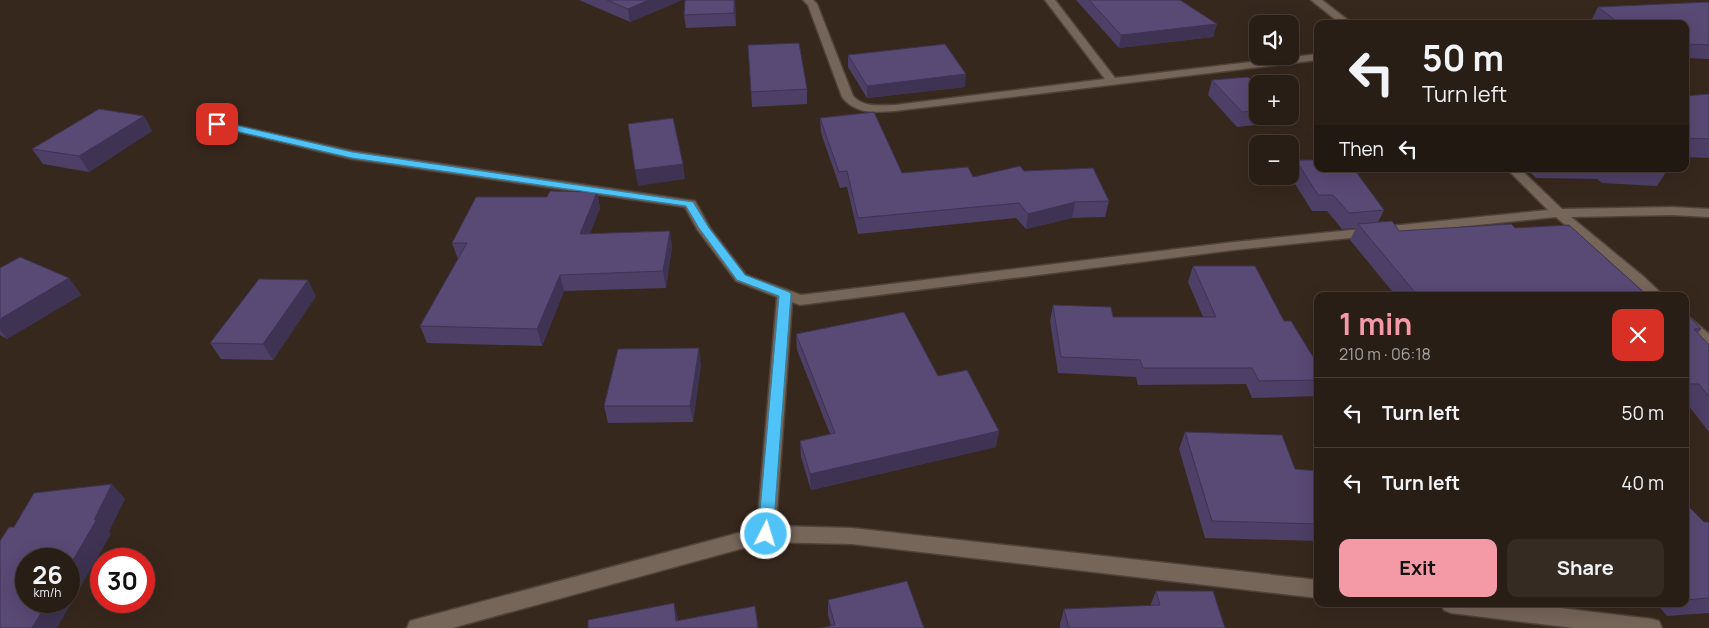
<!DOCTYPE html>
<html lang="en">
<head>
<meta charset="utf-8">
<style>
  :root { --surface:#291e16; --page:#352b23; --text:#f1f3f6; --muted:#a5a2a1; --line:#453c35; --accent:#f49aa6 }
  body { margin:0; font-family:Manrope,sans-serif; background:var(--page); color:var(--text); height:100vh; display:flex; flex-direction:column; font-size:19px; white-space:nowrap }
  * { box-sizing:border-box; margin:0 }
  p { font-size:16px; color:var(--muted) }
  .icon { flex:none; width:28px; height:28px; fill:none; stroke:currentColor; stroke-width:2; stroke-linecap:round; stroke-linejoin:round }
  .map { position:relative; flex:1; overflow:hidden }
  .details { position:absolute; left:1314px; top:292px; width:375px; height:315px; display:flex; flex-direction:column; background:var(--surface); border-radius:10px; box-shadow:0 5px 20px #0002,0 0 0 1px var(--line) }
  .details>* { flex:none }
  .guide { position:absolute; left:1314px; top:20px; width:375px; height:152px; border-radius:10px; box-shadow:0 5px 20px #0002,0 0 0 1px var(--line); background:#291e16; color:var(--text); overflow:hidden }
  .buttons { position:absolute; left:1249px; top:15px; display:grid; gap:10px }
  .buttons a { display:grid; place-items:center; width:50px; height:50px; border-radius:10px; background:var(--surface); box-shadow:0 5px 20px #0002,0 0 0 1px var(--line); font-size:25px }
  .speed { position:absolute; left:15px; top:548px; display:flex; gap:10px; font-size:25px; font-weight:700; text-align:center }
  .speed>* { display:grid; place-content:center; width:65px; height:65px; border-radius:50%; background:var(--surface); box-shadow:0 5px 20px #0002,0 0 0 1px var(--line); line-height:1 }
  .speed small { font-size:12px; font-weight:400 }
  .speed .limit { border:8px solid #d22; background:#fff; color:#111 }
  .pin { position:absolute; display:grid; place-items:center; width:42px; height:42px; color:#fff; margin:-21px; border-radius:10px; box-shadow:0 2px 8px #0006 }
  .me { position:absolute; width:55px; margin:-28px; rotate:5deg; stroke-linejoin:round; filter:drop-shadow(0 0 4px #0008) }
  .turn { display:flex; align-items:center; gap:18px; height:105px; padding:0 25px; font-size:22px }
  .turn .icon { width:65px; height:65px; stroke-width:2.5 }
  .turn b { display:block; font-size:35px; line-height:42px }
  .then { display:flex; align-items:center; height:48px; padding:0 25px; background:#0003; gap:10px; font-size:19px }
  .round { display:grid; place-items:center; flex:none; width:52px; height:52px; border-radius:10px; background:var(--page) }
  .overview { display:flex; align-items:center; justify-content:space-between; height:85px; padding:0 25px }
  h1 { font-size:30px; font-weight:700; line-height:38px; color:var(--accent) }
  .action { display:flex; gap:10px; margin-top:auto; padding:10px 25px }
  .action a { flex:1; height:58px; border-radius:10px; background:var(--accent); color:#111; font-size:20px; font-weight:700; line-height:58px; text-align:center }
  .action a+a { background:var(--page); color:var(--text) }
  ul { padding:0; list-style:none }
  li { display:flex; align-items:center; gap:15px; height:70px; padding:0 25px; border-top:1px solid var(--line) }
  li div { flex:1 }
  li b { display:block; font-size:19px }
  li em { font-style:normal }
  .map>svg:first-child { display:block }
</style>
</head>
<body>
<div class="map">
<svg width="1709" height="628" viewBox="0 0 1709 628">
  <rect width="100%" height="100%" fill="#37281d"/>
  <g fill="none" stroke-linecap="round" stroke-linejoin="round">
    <g stroke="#4f4339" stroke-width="3">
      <path id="minor" d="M 803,0 L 813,0 L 817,4 L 853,96 C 864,108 880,105 895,105 L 1105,79 L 1045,0 L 1055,0 L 1115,78 L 1318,54 L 1318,60 L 895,111 C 875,112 856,115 842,97 L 808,5 Z
        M 1311,0 L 1322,0 L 1353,24 L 1341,24 Z
        M 217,121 L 352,151 L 695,201 L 710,228 L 746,275 L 801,295 L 1234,242 L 1548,210 L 1507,169 L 1520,169 L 1562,209 L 1672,207 L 1709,209 L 1709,217 L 1672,215 L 1571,217 L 1644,277 L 1664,296 L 1648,296 L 1556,217 L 1234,250 L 800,305 L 792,302 L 776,526 L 852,528 L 1318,580 L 1318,598 L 852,544 L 766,542 L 452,628 L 407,628 L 410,621 L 417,619 L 757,528 L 777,297 L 736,281 L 697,229 L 685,207 L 352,159 L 213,126 L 211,124 Z
        M 1685,317 L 1690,318 L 1709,334 L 1709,348 L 1704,347 L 1685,330 Z
        M 1441,604 L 1526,604 L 1652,619 L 1659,621 L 1662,628 L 1574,628 L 1451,613 L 1444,610 Z"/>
    </g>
    <use href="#minor" fill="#766559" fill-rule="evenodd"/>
  </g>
  <path fill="#4d3f65" d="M 579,0 L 682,0 L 630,22 Z
    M 685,0 L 735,0 L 736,26 L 686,28 L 684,15 Z
    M 1076,0 L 1180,0 L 1217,24 L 1213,37 L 1119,48 Z
    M 1709,2 L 1709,59 L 1685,58 L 1685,24 L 1595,24 L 1591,21 L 1598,7 Z
    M 748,45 L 807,89 L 807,104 L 752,107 Z
    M 848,55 L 965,87 L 867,98 L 848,67 Z
    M 1212,80 L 1258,86 L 1258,116 L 1277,116 L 1275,123 L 1237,127 L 1208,95 Z
    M 1709,94 L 1709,158 L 1685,157 L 1685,96 Z
    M 144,116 L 152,131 L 89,172 L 43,164 L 32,149 Z
    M 820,118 L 902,173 L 973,177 L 1024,171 L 1109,201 L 1105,217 L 1072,218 L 1026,229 L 1016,218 L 858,234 L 847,187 L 840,188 L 821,133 Z
    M 1296,160 L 1384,210 L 1378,222 L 1399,231 L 1515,228 L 1648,296 L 1396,296 L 1350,240 L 1356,228 L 1342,229 L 1327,211 L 1312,211 L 1290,176 Z
    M 1527,169 L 1668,169 L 1657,186 L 1602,183 L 1597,179 L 1536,178 Z
    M 597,192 L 600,208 L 590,233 L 672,247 L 666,288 L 564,291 L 542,346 L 427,343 L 420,326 L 458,259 L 452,243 L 547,197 Z
    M 1193,266 L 1284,321 L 1318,365 L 1318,396 L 1252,398 L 1246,384 L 1138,385 L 1136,377 L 1058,373 L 1050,321 L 1053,305 L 1113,317 L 1203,317 L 1188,282 Z
    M 0,268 L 69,278 L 81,295 L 7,339 L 0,335 Z
    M 316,296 L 273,360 L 221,359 L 210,343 Z
    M 1685,312 L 1701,329 L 1698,333 L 1709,345 L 1709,432 L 1685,401 Z
    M 796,334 L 938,376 L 996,447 L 811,490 L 801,457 L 800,441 L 830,434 L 797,350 Z
    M 701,365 L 693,422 L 608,423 L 604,406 Z
    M 1185,432 L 1295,469 L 1318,471 L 1318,541 L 1205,538 L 1179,449 Z
    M 1685,503 L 1704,522 L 1709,522 L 1709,613 L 1667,616 L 1657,604 L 1685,604 Z
    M 1156,591 L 1225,628 L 1060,628 L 1060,624 L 1064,609 L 1150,606 Z
    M 828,600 L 924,628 L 831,626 L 828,615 Z"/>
  <path fill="#3e3352" d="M 649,0 L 682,0 L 630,22 L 628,9 Z
    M 734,0 L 735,0 L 736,26 L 734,13 Z
    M 1217,24 L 1213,37 L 1119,48 L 1121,35 Z
    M 966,74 L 965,87 L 867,98 L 867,86 Z
    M 144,116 L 152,131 L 89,172 L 79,156 Z
    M 683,164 L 685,179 L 638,186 L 635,170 Z
    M 597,192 L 600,208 L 584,250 L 580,234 Z
    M 1075,202 L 1072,218 L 1026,229 L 1028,214 Z
    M 670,231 L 672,247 L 666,288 L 663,271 Z
    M 560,275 L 564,291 L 542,346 L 537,329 Z
    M 69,278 L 81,295 L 7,339 L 0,330 L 0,319 Z
    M 308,280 L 316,296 L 273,360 L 263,344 Z
    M 699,348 L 701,365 L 693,422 L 690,406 Z
    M 999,431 L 996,447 L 811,490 L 810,474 Z
    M 112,484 L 125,499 L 109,532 L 111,534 L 57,628 L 32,628 L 48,601 L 69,601 L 69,567 Z
    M 674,603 L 678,619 L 679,628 L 676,621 Z"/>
  <path fill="#594975" stroke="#3e3352" d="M 607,0 L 649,0 L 628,9 Z
    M 685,0 L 734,0 L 734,13 L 684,15 Z
    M 1089,0 L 1180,0 L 1217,24 L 1121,35 Z
    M 1709,2 L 1709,45 L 1685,44 L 1685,24 L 1620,24 L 1598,7 Z
    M 799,43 L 807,89 L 751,92 L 748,45 Z
    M 945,44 L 966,74 L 867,86 L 848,55 Z
    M 1248,77 L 1258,86 L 1258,110 L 1242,112 L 1212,80 Z
    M 1709,94 L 1709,139 L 1685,138 L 1685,96 Z
    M 99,109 L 144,116 L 79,156 L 32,149 Z
    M 874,112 L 902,173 L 968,167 L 973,177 L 1020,166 L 1024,171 L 1093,168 L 1109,201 L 1075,202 L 1028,214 L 1019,203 L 858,218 L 847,171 L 839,172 L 820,118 Z
    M 673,118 L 683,164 L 635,170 L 628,124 Z
    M 1296,160 L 1318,160 L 1318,169 L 1354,169 L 1384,210 L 1349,213 L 1333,195 L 1318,195 Z
    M 550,191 L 597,192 L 580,234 L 670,231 L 663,271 L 560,275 L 537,329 L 420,326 L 467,243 L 452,243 L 476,197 L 547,197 Z
    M 1392,221 L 1399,231 L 1511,224 L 1515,228 L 1569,225 L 1648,296 L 1418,296 L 1358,224 Z
    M 20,257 L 69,278 L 0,319 L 0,268 Z
    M 1193,266 L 1255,266 L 1284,321 L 1291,321 L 1318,365 L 1318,380 L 1259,381 L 1252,368 L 1143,368 L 1140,360 L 1061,357 L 1053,305 L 1111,307 L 1113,317 L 1216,317 Z
    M 259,279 L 308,280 L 263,344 L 210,343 Z
    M 904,312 L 938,376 L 967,370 L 999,431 L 810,474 L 800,441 L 835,433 L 796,334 Z
    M 1685,312 L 1701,329 L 1694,329 L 1709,345 L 1709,397 L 1699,384 L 1685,384 Z
    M 699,348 L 690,406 L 604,406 L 618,349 Z
    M 1185,432 L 1282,435 L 1295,469 L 1318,471 L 1318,524 L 1212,521 Z
    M 112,484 L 94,520 L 97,519 L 69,567 L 69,559 L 26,559 L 26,601 L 48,601 L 32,628 L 0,628 L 0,541 L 9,527 L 14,527 L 34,493 Z
    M 1685,503 L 1704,522 L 1709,522 L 1709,598 L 1685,600 Z
    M 907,581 L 924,628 L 820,628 L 835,625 L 828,600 Z
    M 1156,591 L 1213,591 L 1225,628 L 1069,628 L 1064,609 L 1160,605 Z
    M 674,603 L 676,621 L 755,606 L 758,628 L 588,628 L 588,620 Z"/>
  <path fill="#4fc3f7" stroke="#337fa1" d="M 217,121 L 352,152 L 693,202 L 709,228 L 745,275 L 789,292 L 791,294 L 773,534 L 771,538 L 766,540 L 761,538 L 758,534 L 779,296 L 737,280 L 699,228 L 686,206 L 352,158 L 214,126 L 214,122 Z"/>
</svg>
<div class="buttons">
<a><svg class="icon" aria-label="sound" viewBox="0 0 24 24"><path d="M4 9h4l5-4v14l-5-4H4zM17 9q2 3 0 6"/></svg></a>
<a>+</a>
<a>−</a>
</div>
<div class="speed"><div>26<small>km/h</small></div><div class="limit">30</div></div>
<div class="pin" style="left:217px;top:124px;background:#d93025"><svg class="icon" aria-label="arrive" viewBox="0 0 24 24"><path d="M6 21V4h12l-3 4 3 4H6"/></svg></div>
<svg class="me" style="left:766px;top:534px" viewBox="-20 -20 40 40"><circle r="17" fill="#4fc3f7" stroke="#fff" stroke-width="3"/><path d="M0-11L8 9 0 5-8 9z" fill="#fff"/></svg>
<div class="guide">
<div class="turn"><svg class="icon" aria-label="left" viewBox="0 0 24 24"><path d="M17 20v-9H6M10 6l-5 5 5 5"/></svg><div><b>50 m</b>Turn left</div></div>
<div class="then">Then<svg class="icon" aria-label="left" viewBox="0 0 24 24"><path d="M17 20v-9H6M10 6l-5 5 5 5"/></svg></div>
</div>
<section class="details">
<div class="overview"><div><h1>1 min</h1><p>210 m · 06:18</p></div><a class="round" style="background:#d93025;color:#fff"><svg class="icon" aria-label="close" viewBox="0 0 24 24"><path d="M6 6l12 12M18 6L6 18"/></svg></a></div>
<ul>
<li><svg class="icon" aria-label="left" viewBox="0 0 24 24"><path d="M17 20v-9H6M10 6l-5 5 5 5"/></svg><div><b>Turn left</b></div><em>50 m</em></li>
<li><svg class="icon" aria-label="left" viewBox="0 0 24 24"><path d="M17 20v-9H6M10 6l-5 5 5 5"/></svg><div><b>Turn left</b></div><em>40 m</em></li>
</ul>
<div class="action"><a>Exit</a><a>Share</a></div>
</section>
</div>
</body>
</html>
